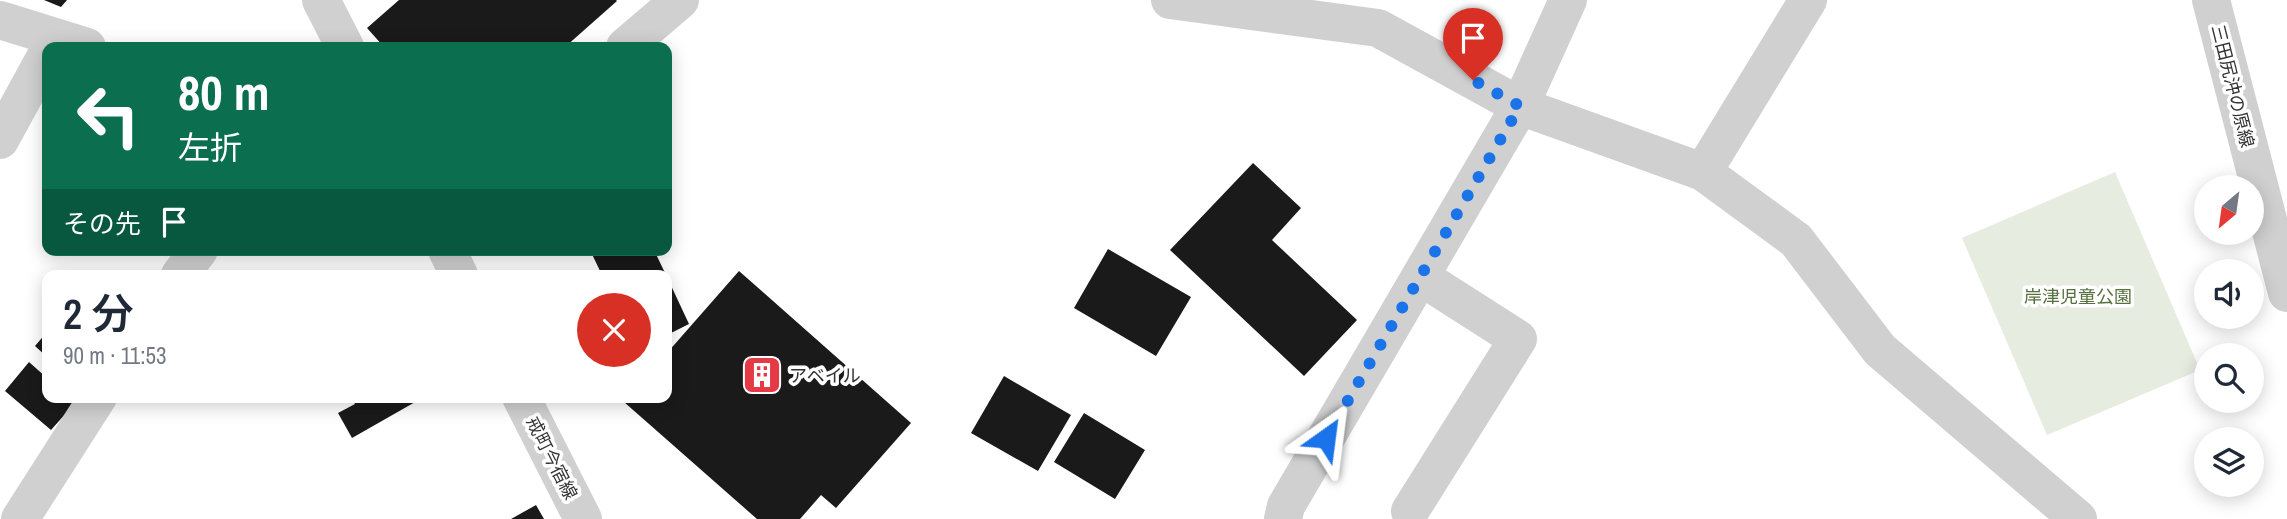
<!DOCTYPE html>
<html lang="ja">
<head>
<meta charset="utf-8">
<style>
  :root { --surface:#fff; --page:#f6f6f7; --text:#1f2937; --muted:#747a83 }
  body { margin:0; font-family:"Archivo Narrow","Noto Sans JP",sans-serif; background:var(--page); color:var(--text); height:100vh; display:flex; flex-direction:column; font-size:26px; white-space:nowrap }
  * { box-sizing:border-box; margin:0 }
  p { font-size:23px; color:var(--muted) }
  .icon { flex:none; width:38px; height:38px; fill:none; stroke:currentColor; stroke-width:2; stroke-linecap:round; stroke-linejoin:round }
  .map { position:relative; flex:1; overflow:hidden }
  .drawer { position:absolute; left:42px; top:270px; width:630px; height:133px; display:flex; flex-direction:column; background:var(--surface); border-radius:14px; box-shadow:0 4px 18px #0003 }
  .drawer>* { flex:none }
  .banner { position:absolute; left:42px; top:42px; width:630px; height:214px; border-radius:14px; box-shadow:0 4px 18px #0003; background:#0b6e4f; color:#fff; overflow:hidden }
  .needle { width:46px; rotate:209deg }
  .controls { position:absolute; left:2194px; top:175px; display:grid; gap:14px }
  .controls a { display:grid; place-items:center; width:70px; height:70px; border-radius:50%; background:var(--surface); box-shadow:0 4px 18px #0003; font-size:35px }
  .pin { position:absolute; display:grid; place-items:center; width:60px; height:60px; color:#fff; margin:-72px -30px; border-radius:50% 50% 50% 0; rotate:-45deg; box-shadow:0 0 7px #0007 }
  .pin .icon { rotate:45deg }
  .me { position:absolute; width:77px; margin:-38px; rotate:31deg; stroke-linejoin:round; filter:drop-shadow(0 0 5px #0008) }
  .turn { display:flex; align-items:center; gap:24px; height:147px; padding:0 21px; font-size:32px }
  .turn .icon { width:91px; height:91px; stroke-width:2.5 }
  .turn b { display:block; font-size:49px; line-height:60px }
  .then { display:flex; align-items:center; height:66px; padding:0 21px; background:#0003; gap:14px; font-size:26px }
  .round { display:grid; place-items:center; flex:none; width:74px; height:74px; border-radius:37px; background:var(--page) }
  .summary { display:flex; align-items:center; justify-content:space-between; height:119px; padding:0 21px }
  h1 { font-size:42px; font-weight:600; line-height:52px }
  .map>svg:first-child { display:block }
</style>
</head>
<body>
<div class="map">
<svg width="2287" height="519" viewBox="0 0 2287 519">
  <rect width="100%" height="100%" fill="#fff"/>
  <path fill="#e6ecdf" d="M 2115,172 L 2200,370 L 2047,435 L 1962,238 Z"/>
  <path fill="#1a1a1a" d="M 44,0 L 67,0 L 61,7 Z
    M 399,0 L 616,0 L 617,1 L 565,47 L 384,47 L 367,28 Z
    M 1253,163 L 1301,208 L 1272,240 L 1357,320 L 1304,376 L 1170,250 Z
    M 1108,249 L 1191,297 L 1156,356 L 1074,308 Z
    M 590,250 L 654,250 L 666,275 L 602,275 Z
    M 739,271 L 911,423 L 836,508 L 821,495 L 800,519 L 757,519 L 624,402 L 628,397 L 667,397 L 667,353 Z
    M 667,277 L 689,324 L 667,335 Z
    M 47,332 L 47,357 L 35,346 Z
    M 29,362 L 47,378 L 47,397 L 70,397 L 76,402 L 51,430 L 5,391 Z
    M 1004,376 L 1071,415 L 1038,471 L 971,433 Z
    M 351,397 L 424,397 L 352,438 L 338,413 L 355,404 Z
    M 1084,413 L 1145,450 L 1115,499 L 1054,462 Z
    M 536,505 L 544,519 L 511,519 Z"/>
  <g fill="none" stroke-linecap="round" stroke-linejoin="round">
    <path stroke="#d0d0d0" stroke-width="38" d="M 321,0 L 345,47
      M 1170,0 L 1378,28 L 1520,106 L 1703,172 L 1796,240 L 1880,350 L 2078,519
      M 2211,0 L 2287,293
      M 0,20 L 87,47
      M 625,47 L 680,0
      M 0,140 L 47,54
      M 1703,172 L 1808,0
      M 447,250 L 459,275
      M 180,275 L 199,250
      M 521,397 L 583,519
      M 1410,511 L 1518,339 L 1421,277
      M 20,519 L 98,397
      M 1283,519 L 1286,506 L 1520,106 L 1568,0"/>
  </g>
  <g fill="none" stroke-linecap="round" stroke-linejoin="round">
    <path stroke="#1a73e8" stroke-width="12" stroke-dasharray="0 21.6" d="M 1326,438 L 1520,106 L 1473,80"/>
  </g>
  <defs>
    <g id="building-square" transform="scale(2.0125)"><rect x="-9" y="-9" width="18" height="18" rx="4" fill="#e63946" stroke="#fff"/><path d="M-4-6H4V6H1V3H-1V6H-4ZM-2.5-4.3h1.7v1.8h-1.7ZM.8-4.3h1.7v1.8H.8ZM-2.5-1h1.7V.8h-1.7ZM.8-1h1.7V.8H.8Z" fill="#fff"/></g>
  </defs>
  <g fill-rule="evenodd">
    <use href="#building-square" x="762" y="375"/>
  </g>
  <g text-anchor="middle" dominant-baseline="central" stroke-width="7" stroke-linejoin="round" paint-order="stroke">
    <g font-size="18" fill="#333" stroke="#fff">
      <text transform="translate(2233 86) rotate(76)">三田尻沖の原線</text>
      <text transform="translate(552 458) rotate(63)">戒町今宿線</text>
    </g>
    <g font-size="18" fill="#56703f" stroke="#fff">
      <text x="2078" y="296">岸津児童公園</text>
    </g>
    <g font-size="18" fill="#333" stroke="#fff" text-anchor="start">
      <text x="789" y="375">アベイル</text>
    </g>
  </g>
</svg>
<div class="controls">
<a><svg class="needle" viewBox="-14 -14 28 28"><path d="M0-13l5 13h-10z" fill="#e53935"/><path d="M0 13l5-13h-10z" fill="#747a83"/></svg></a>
<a><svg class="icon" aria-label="sound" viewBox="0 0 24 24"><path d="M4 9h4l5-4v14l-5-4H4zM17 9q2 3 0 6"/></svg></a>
<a><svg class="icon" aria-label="search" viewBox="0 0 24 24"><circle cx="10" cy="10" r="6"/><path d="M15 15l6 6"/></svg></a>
<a><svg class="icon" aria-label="layers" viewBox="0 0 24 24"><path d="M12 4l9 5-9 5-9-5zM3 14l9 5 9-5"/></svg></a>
</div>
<div class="pin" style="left:1473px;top:80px;background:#d93025"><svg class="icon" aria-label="arrive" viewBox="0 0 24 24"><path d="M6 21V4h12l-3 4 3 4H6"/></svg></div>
<svg class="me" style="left:1326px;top:438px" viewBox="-20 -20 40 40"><path d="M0-17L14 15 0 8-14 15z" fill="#1a73e8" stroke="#fff" stroke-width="4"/></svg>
<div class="banner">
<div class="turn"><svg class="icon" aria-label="left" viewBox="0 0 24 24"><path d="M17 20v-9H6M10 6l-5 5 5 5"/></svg><div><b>80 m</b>左折</div></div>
<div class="then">その先<svg class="icon" aria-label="arrive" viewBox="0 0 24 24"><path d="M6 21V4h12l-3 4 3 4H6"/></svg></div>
</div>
<section class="drawer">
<div class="summary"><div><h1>2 分</h1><p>90 m · 11:53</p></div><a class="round" style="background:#d93025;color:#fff"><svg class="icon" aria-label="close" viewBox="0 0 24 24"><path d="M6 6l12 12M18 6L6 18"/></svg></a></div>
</section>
</div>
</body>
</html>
